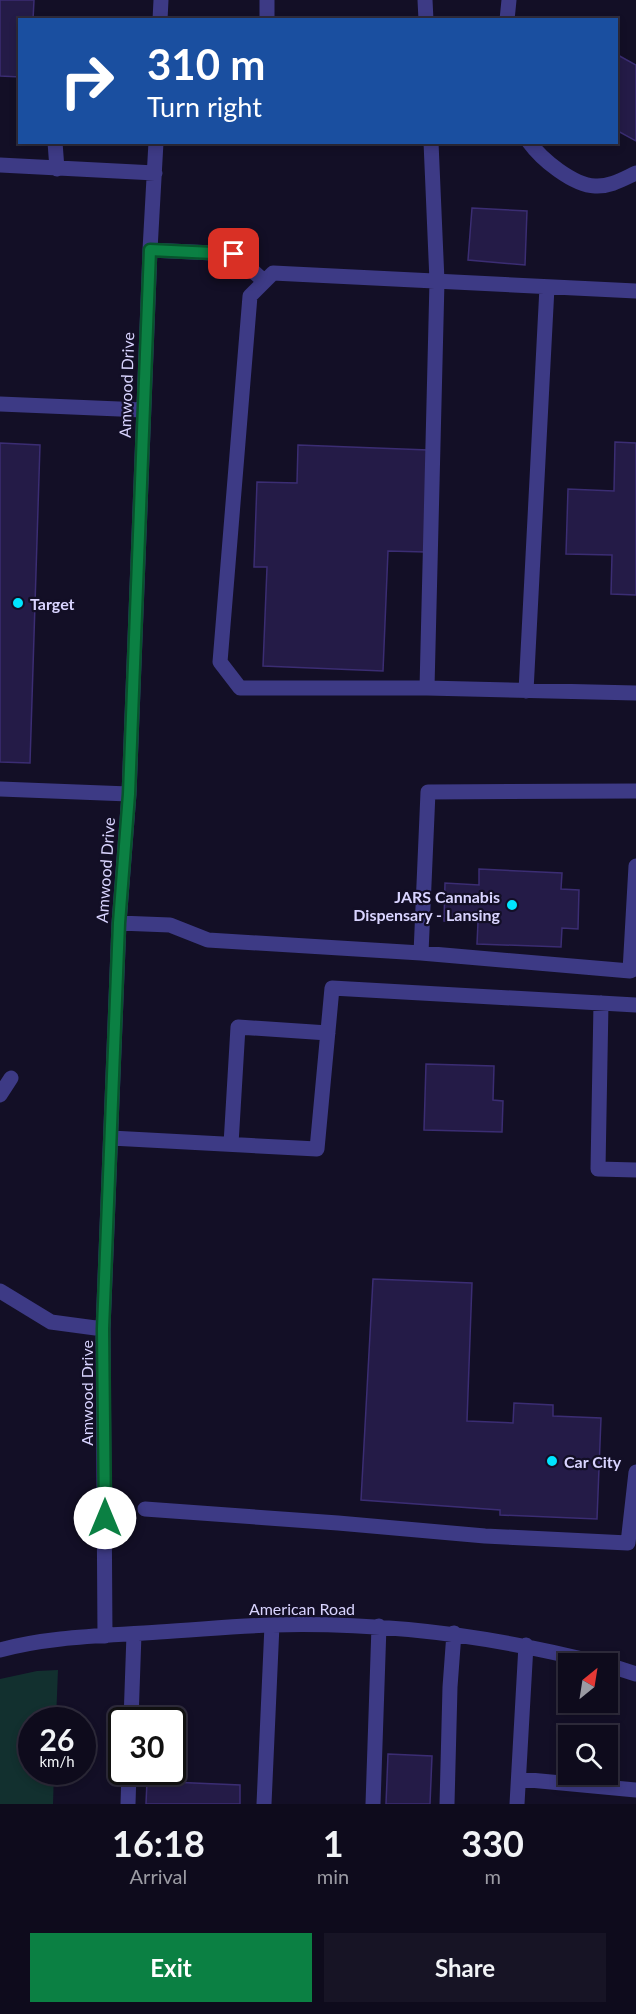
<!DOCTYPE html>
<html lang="en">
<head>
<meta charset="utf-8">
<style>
  :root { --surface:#0e0b1c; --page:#171425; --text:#f1f3f6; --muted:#9b9ba3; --line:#2e2b3b; --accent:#0b8043 }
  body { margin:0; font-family:Lato,sans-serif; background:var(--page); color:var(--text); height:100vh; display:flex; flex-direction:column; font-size:22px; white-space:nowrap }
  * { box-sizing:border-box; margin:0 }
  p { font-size:20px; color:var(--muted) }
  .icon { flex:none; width:33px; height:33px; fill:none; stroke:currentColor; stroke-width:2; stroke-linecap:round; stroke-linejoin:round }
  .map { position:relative; height:1804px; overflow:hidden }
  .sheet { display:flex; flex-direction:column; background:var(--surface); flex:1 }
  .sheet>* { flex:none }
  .top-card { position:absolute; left:18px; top:18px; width:600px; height:126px; border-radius:0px; box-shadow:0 3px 9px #0003,0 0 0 2px var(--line); background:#1a4fa0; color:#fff; overflow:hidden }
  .needle { width:39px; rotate:30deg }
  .controls { position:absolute; left:558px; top:1653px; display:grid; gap:12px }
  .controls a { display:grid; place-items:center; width:60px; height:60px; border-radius:0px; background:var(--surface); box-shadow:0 3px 9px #0003,0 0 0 2px var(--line); font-size:30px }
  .speed { position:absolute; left:18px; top:1707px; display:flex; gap:12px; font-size:30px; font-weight:700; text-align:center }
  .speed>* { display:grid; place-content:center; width:78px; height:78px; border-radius:50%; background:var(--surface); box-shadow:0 3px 9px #0003,0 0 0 2px var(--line); line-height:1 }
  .speed small { font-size:15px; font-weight:400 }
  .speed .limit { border:3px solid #111; border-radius:9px; background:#fff; color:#111 }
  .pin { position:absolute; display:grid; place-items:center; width:51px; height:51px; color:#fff; margin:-26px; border-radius:12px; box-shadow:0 3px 9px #0006 }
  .me { position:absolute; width:66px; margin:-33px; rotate:0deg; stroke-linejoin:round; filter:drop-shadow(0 0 4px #0008) }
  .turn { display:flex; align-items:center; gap:21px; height:126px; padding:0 30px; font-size:27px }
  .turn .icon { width:78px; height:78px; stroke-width:2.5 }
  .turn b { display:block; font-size:42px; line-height:51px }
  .eta { display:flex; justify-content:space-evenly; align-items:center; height:102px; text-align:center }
  .eta b { font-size:36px; font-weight:700; line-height:42px }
  .action { display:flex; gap:12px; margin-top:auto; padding:12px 30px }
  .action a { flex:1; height:69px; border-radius:0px; background:var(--accent); color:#fff; font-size:24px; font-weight:700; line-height:69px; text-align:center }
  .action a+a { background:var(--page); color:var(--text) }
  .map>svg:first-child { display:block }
</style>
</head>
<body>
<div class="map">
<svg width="636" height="1804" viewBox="0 0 636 1804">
  <rect width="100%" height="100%" fill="#130f26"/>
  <path fill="#12302f" d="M 58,1670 L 56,1720 L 32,1720 L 32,1772 L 54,1772 L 53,1804 L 0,1804 L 0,1679 L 37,1671 Z"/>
  <path fill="#241b47" stroke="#3b2d73" stroke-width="1.5" d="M 0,0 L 34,0 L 33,20 L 20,20 L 20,77 L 0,76 Z
    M 616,54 L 636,65 L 636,141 L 616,130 Z
    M 472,208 L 527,211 L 525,265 L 468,260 Z
    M 615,442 L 636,443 L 636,595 L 611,594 L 612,555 L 566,554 L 568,489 L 614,491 Z
    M 0,443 L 40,445 L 30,763 L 0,762 Z
    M 298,445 L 428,450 L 425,552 L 388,551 L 383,671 L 263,666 L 267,567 L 254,567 L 257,482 L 297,483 Z
    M 479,869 L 562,873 L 561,889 L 579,890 L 578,929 L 562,928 L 561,947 L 477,944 L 478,922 L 444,921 L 445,883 L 479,885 Z
    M 426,1064 L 494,1066 L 493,1100 L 503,1101 L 502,1132 L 424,1130 Z
    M 373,1279 L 472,1283 L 467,1421 L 513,1423 L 514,1403 L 553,1405 L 553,1416 L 601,1418 L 597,1519 L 500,1515 L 500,1510 L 361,1500 Z
    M 388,1754 L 432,1756 L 430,1804 L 386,1804 Z
    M 147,1781 L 240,1785 L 240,1804 L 146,1804 Z"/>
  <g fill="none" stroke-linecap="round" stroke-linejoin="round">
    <path stroke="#3d3a85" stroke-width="15" d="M 425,0 L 426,20
      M 160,20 L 161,0
      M 267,20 L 267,0
      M 507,20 L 509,0
      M 55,142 L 57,169
      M 529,142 C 542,160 573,185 595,186 C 610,187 623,179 636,173
      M 0,165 L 155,173
      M 150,250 L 234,254 L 264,281
      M 636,291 L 273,273 L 250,296 L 220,662 L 240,688 L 427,688 L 636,693
      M 0,404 L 143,410
      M 427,688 L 437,281 L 431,142
      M 526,691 L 547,287
      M 0,789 L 129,794
      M 119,923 L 170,925 L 208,940 L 421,953 L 630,971 L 636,968
      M 421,953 L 428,792 L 636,791
      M 630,971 L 636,866
      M 601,1003 L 598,1169 L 636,1170
      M 0,1095 L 11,1078
      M 111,1138 L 317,1149 L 332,988 L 636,1005
      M 231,1144 L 238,1027 L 328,1033
      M 0,1291 L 51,1322 L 103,1329
      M 145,1509 L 338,1523 L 485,1536 L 628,1543 L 636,1472
      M 105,1636 L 103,1329 L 119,923 L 129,794 L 150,250 L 156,142
      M 0,1650 C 51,1636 106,1636 159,1632 C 196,1630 234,1626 272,1625 C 384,1622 494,1636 602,1664
      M 608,1665 L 636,1674
      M 131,1720 L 134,1634
      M 519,1779 L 636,1790
      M 128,1804 L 129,1772
      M 264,1804 L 272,1625
      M 373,1804 L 379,1626
      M 447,1804 L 450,1687 L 454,1633
      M 517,1804 L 526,1645"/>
  </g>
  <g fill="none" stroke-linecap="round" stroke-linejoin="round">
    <g stroke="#07532c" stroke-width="15">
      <path id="route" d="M 105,1518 L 103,1329 L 119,923 L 129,794 L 150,250 L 234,254"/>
    </g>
    <use href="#route" stroke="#0b8043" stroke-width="10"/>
  </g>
  <g fill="#00e5ff" stroke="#130f26" stroke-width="2">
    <circle cx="18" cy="603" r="6"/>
    <circle cx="512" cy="905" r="6"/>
    <circle cx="552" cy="1461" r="6"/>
  </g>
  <g text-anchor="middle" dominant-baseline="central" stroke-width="4.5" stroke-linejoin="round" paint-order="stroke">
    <g font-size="16" fill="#d9d4ff" stroke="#130f26">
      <text transform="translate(126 385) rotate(-88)">Amwood Drive</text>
      <text transform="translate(105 870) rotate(-86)">Amwood Drive</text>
      <text transform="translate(86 1393) rotate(-90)">Amwood Drive</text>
      <text x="302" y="1608">American Road</text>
    </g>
    <g font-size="16" font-weight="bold" fill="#d9d4ff" stroke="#130f26" text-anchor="start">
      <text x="30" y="603">Target</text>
      <text x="500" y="896" text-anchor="end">JARS Cannabis<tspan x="500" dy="18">Dispensary - Lansing</tspan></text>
      <text x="564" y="1461">Car City</text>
    </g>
  </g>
</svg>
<div class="controls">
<a><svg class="needle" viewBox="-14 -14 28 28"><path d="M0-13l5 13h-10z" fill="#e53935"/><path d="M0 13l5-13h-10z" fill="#9b9ba3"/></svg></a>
<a><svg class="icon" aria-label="search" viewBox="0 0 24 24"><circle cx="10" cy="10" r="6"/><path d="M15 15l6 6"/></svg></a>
</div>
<div class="speed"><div>26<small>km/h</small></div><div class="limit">30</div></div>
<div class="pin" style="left:234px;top:254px;background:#d93025"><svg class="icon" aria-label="arrive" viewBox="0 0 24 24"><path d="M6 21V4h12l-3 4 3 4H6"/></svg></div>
<svg class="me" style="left:105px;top:1518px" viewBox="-20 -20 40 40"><circle r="19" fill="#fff"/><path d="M0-13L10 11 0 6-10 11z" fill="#0b8043"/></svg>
<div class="top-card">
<div class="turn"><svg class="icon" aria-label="right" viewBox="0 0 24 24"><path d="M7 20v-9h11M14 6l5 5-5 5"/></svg><div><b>310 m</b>Turn right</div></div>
</div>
</div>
<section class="sheet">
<div class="eta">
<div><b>16:18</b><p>Arrival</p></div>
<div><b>1</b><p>min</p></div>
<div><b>330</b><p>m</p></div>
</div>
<div class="action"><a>Exit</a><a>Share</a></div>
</section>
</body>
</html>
